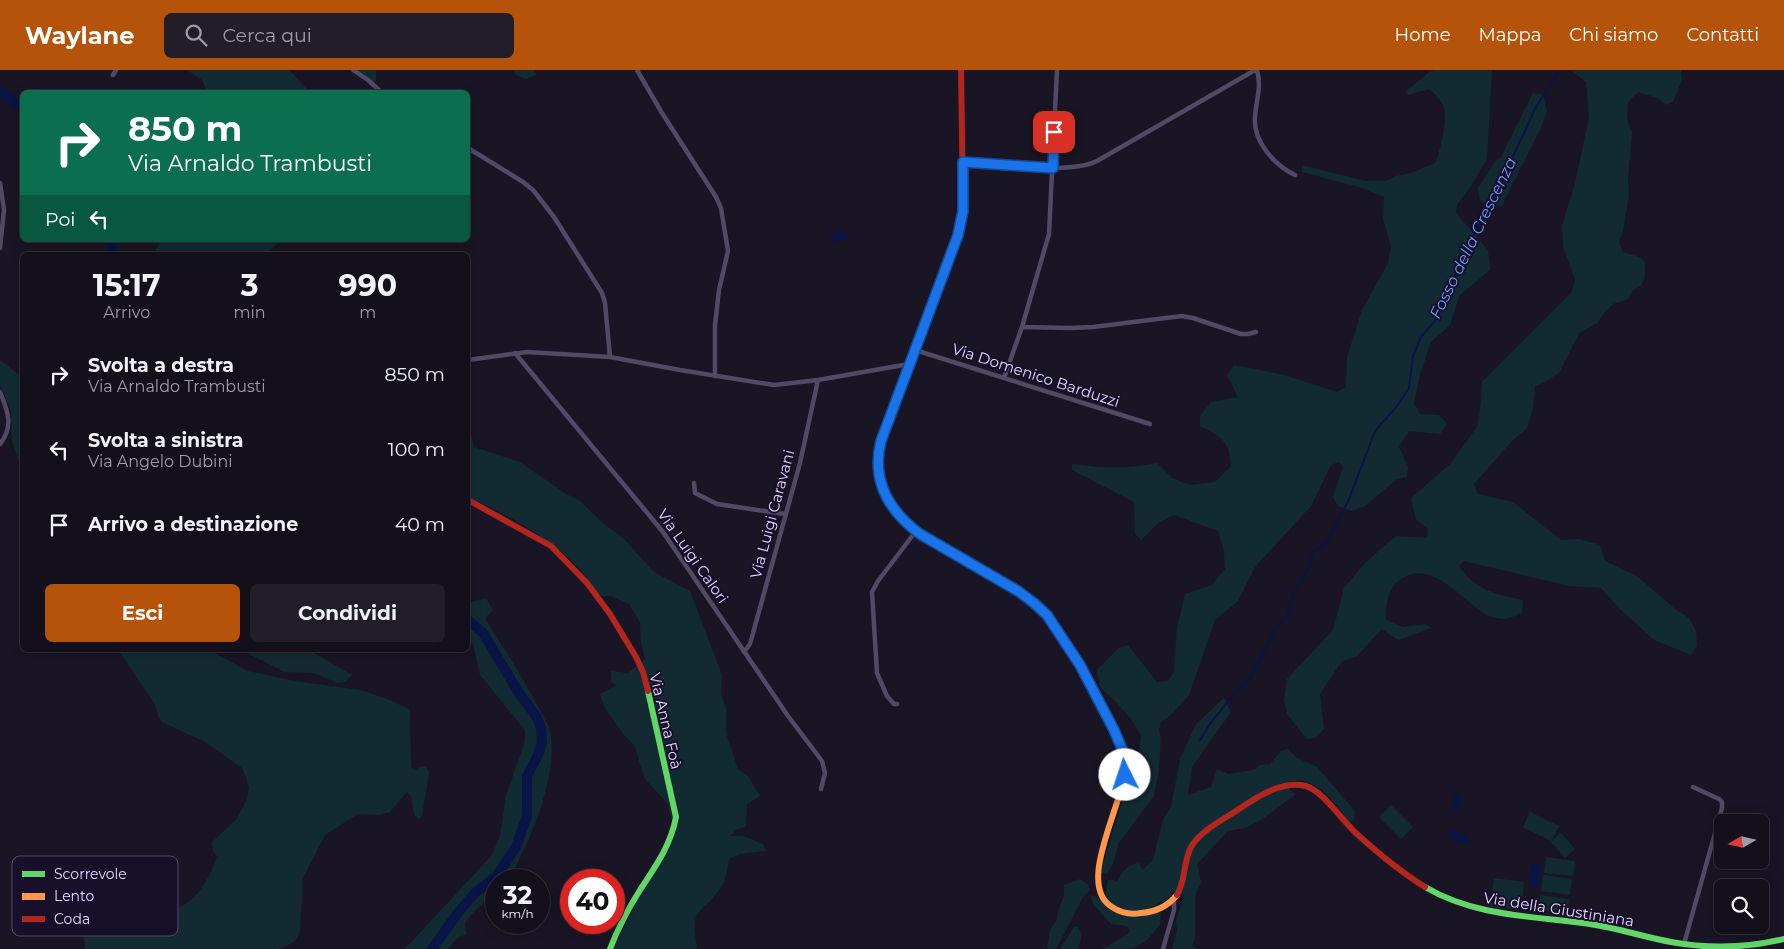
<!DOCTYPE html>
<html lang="it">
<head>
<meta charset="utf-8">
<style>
  :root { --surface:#14101b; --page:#211e28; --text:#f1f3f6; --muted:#9d9da3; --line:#33303a; --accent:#b45309 }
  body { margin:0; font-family:Montserrat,sans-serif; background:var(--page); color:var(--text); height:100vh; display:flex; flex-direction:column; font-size:19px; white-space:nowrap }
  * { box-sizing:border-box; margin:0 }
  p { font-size:16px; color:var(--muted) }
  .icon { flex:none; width:28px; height:28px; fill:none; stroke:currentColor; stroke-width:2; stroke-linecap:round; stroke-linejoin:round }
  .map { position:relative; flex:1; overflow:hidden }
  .side { position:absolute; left:20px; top:182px; width:450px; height:400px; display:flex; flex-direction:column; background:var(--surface); border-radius:8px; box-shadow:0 2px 12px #0003,0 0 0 1px var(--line) }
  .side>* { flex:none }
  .guide { position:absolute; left:20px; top:20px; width:450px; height:152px; border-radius:8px; box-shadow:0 2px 12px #0003,0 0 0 1px var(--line); background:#0b6e4f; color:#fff; overflow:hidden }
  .needle { width:32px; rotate:261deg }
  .buttons { position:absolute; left:1714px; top:744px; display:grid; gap:10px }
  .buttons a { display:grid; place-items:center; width:55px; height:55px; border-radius:8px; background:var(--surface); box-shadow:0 2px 12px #0003,0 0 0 1px var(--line); font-size:25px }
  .speed { position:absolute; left:485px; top:799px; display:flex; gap:10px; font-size:25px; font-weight:700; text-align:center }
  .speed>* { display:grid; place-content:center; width:65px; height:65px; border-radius:50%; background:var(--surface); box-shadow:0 2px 12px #0003,0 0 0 1px var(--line); line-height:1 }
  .speed small { font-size:12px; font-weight:400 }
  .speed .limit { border:8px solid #d22; background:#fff; color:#111 }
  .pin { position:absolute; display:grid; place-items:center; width:42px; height:42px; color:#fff; margin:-21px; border-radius:10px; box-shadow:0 2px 8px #0006 }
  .me { position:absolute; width:55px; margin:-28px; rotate:356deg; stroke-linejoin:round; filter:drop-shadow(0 0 4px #0008) }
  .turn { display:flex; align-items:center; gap:18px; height:105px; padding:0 25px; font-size:22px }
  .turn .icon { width:65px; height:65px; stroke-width:2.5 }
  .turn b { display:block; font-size:35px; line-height:42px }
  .then { display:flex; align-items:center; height:48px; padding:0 25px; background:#0003; gap:10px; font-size:19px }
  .eta { display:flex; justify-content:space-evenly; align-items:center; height:85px; text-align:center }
  .eta b { font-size:30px; font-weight:700; line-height:35px }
  .primary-button { display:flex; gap:10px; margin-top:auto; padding:10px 25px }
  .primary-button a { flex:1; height:58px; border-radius:8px; background:var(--accent); color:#fff; font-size:20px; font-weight:700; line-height:58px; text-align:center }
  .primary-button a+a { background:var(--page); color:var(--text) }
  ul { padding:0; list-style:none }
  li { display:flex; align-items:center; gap:15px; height:75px; padding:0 25px }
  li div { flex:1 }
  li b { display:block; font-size:19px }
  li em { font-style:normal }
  header { display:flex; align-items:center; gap:30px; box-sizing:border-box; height:70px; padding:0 25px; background:var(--accent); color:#fff }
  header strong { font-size:24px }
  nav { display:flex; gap:28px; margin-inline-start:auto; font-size:18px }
  .search { width:350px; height:45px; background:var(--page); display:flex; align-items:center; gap:12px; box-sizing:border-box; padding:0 18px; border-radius:8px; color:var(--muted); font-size:19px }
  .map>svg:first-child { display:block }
</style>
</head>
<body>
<header>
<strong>Waylane</strong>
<div class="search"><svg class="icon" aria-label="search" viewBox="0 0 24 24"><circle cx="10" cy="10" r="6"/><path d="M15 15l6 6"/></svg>Cerca qui</div>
<nav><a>Home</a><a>Mappa</a><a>Chi siamo</a><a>Contatti</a></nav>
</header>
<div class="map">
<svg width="1784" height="879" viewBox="0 0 1784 879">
  <rect width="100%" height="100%" fill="#1a1524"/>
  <path fill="#122b32" d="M 187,0 L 289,0 L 310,22 L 207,22 L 202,10 Z
    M 354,0 L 376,0 L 376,12 L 371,11 Z
    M 513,0 L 535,0 L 536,5 L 526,9 L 516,5 Z
    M 1435,0 L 1492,0 L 1487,89 L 1471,116 L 1457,135 L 1456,143 L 1488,180 L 1490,200 L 1459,226 L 1450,255 L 1431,272 L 1420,305 L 1414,333 L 1420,344 L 1439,345 L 1447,354 L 1440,364 L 1409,361 L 1399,377 L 1408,397 L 1407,407 L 1397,409 L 1365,436 L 1352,441 L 1338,436 L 1333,427 L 1343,397 L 1339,392 L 1331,395 L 1311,436 L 1255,497 L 1238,531 L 1215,550 L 1189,625 L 1170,646 L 1161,652 L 1159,660 L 1161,669 L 1159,699 L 1154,726 L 1118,774 L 1114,792 L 1107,804 L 1100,803 L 1125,722 L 1139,687 L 1141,665 L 1131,649 L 1116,632 L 1100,617 L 1097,600 L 1119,578 L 1128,575 L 1157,612 L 1168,611 L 1174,602 L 1177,557 L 1185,524 L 1212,515 L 1225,499 L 1224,481 L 1218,461 L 1174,445 L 1158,453 L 1141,470 L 1135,464 L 1134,432 L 1072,400 L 1072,394 C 1101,398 1129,399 1157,393 L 1172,408 L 1190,415 L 1215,412 L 1231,396 C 1229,370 1222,367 1200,356 L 1200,346 L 1211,332 L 1238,327 L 1227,305 L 1234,295 L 1284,305 L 1337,322 L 1346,317 L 1347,287 L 1362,240 L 1388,193 L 1391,176 L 1383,149 L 1384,127 L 1359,117 L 1302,102 L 1302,95 L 1366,111 L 1386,111 L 1396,106 L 1411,103 L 1435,93 C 1440,82 1448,50 1444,38 C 1441,30 1435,24 1429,19 L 1408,25 L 1405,22 L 1429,2 Z
    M 1571,0 L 1681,0 L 1682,10 L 1673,32 L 1666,35 L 1658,28 L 1638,22 L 1628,32 L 1627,50 L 1632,62 L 1628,108 L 1629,126 L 1623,161 L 1619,172 L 1623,182 L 1639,187 L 1645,192 C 1645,199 1646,208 1642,214 C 1635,221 1634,216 1628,229 L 1613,234 L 1605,242 L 1597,253 L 1579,263 L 1559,303 L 1543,313 L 1535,316 L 1533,338 L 1527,358 L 1511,372 L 1474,414 L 1478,424 L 1513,432 L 1561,470 L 1579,469 L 1600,475 L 1605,491 L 1637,506 L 1675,539 L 1689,548 L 1696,561 L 1697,576 L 1691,585 L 1654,570 L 1620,539 L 1601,518 L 1569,516 L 1464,491 L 1459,496 C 1476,521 1496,524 1523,530 L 1522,542 C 1511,549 1502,551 1489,546 C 1485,545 1481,540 1477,538 C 1456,522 1428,490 1401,509 C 1387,518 1386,535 1386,550 L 1403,557 L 1425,554 L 1431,558 L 1398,570 L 1382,559 L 1357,586 L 1341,592 L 1320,624 L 1324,659 L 1315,668 L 1307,669 L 1287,644 L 1284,630 L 1287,609 L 1333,560 L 1344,518 L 1366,492 L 1396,466 L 1427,468 L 1428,459 L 1416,449 L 1411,428 L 1450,394 L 1477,357 L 1480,341 L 1482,312 L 1571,223 L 1575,210 L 1563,176 L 1562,156 L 1575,113 L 1589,47 L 1586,12 Z
    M 1533,23 L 1543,25 L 1547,41 L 1541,58 L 1502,135 L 1490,138 L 1480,131 L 1478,118 L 1495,92 L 1501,87 Z
    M 162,170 L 282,170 L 264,185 L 152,185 Z
    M 0,290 L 22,307 L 22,400 L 12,372 L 11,340 L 0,315 Z
    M 468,351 L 474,377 L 520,392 L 566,424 L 579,430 L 604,454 L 623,468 L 654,502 L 690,521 L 722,605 L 721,624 L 726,638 L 726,663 L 738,699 L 748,706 L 760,726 L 747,734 L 746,757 L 737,759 L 730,766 L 743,766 L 763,774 L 766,781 L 740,784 L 729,789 C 727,798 726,812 720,819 C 697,849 691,835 697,879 L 613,879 L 637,830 L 675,762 L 668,734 L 645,709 L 634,675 L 624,665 L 606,640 L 600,624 L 617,615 L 611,612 L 611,601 L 628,603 L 645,589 L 641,572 L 640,552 L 629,534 L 611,526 L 601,526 C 588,510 575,492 559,480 C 532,458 499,440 468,428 Z
    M 486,528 L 493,540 L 485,548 C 503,577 522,606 538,637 C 542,644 548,653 550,661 C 559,706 530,770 509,810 L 496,810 L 496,821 L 471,845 L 465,853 L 466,865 C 457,866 454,871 449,879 L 405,879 L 492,785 L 500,766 L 506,726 L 525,671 L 525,660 L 480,605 L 473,574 L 468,569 L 468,531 L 471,532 Z
    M 118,580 L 209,580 L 248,601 L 294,611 L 361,620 L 387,629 L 407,638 L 410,642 L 411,697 L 415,701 L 419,697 L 426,696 L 429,703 L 422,746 L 418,749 L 414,745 L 411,726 L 407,722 L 390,742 L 379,745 L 358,744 L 325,765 L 303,808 L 300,862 C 296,873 289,875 278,879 L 85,879 L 83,858 L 41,850 L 37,847 L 38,842 L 99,846 C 110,841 121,842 133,842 C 142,842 151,843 160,842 C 193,840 208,813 217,786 L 213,781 L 212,772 L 236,750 L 247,729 L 249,718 L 246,707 L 242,698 L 205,672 L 162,652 L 158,646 L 155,634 Z
    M 251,580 L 309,580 L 352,605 L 345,612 L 337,613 L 314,603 L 285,602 L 249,584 Z
    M 1224,628 L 1231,642 L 1192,697 L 1188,725 L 1211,717 L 1217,699 L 1228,704 L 1254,700 L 1260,695 L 1270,694 L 1281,681 L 1288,679 L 1297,688 L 1317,697 L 1355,741 L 1354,750 L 1350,752 C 1338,738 1326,719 1308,712 C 1302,709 1294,711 1288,712 L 1290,720 L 1296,724 L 1261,750 L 1245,758 L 1228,761 L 1197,794 L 1201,812 L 1195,826 L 1195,869 L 1192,876 L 1198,879 L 1172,879 L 1177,861 L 1176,851 L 1184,825 L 1179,822 L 1175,822 C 1165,834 1159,831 1149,839 L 1161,841 L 1160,855 L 1147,870 L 1132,879 L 1103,879 L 1128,864 L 1130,860 L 1127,856 L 1111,854 L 1093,834 L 1091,825 L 1099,828 L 1105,827 L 1108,810 L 1114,810 L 1117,812 C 1123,801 1126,795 1139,793 L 1142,800 L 1153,790 L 1163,750 L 1171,737 L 1180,689 L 1196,654 Z
    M 1391,735 L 1413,757 L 1401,769 L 1379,747 Z
    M 1530,742 L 1559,756 L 1551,771 L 1523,757 Z
    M 1561,763 L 1575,779 L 1565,788 L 1551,772 Z
    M 1546,787 L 1575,791 L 1573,806 L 1544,803 Z
    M 1543,805 L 1572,809 L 1570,825 L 1541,821 Z
    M 1494,808 L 1524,812 L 1521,840 L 1490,837 Z
    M 1080,809 L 1088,815 L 1090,820 L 1083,827 L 1056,879 L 1047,879 L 1051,858 L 1057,850 L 1058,841 L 1064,826 L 1064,815 Z
    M 1540,825 L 1569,829 L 1567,844 L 1538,840 Z
    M 1077,856 C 1083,864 1081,870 1078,879 L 1060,879 L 1074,857 Z"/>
  <path fill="#091447" d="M 847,161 L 848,168 L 833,172 L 831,165 Z
    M 1460,723 L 1462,737 L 1451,739 L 1451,734 L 1454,734 L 1453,725 Z
    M 1453,760 L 1457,761 L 1458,763 L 1468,766 L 1469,771 L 1466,774 L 1459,771 L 1457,772 L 1451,770 L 1449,764 Z
    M 1531,794 L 1541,795 L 1538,817 L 1529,816 Z"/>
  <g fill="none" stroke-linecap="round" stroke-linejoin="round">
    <path stroke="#091447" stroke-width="2" d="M 1200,670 L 1210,654 L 1233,625 L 1250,608 L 1274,561 L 1286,546 L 1295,521 L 1307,501 L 1314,482 L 1328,471 L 1349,429 L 1375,361 L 1398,335 L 1409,318 L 1413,286 L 1421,267 L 1435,251 L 1469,173 L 1478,155 L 1484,149 L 1496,118 L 1508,97 L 1536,37 L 1559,0"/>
    <path stroke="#091447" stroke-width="10" d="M 0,21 L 12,31 L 22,36
      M 112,185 L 112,170
      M 432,879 L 460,840 L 475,823 L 496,807 L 516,777 L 527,746 L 527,706 L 538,685 L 542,673 L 541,658 L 536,646 L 519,623 L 483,563 L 468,550"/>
    <path stroke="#504a65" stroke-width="4.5" d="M 353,0 L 368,10 L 381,22
      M 637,0 L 662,43 L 716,127 L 721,138 L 728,181 L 719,220 L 715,255 L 715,306
      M 1257,0 C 1262,17 1256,30 1255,47 C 1253,71 1274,95 1295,105
      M 113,5 L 116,0
      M 468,78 L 523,112 L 533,120 L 554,147 L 602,223 L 605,233 L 610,287
      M 963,92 C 997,94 1068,105 1097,91 L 1255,0
      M 0,113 L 4,140 L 0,178
      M 1022,257 L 1070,258 L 1093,257 L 1182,246 L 1193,248 L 1241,264 L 1248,264 L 1256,262
      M 915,280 L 1150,354
      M 515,283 L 663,462 L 788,646 L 822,691 L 825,703 L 821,719
      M 468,290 L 527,282 L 610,287 L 680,300 L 774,315 L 818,310 L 909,294
      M 1004,308 L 1022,257 L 1049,164 L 1057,0
      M 0,322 C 8,341 14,356 0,374
      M 694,413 L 695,423 L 717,434 L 785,444
      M 744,582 L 750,574 L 800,393 L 818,310
      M 897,634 L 894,634 L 887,626 L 877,603 L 872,522 L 878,511 L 916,461
      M 1684,874 L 1722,738 L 1722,732 L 1719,729 L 1693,717
      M 1163,879 L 1174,840 L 1174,830"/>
    <path stroke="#63d668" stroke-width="6" d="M 1425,817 C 1476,847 1533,846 1590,854 C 1617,858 1644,867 1671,872 C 1709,879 1747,878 1784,869
      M 610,879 C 618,858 628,839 640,820 C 655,797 671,775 676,747 L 648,621"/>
    <path stroke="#ff974d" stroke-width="6" d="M 879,403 L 878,391 L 881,371 L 940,213
      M 1090,613 C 1099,629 1125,673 1126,689 C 1129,726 1073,813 1112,837 C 1121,843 1130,845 1141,843 C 1155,842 1168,836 1177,825"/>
    <path stroke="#b3261e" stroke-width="6" d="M 940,213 L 958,165 L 963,132 L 961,0
      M 879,403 C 884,465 996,499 1039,537 C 1061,557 1076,587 1090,613
      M 468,430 L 551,476 L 587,513 L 610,544 L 636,587 L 643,602 L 648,621
      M 1177,825 C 1186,810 1183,792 1191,777 C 1201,760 1223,750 1239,739 C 1257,727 1282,710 1306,716 C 1323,721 1344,753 1358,765 C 1379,784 1401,802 1425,817"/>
  </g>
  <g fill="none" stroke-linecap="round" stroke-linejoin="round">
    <g stroke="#114b97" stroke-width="12">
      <path id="route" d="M 1054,62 L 1053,98 L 963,92 L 963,141 L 958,165 L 881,371 C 871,411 889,441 920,464 L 1018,521 L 1034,533 L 1047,545 L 1080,595 L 1114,660 L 1125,686 L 1125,705"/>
    </g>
    <use href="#route" stroke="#1a73e8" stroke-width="9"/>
  </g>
  <g text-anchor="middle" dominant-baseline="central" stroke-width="4" stroke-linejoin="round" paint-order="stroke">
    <g font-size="15" fill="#e3d8ff" stroke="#180f2a">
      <text transform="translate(1036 305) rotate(18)">Via Domenico Barduzzi</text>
      <text transform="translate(772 444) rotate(-75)">Via Luigi Caravani</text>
      <text transform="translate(693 486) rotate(55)">Via Luigi Calori</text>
      <text transform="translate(666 651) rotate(77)">Via Anna Foà</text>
      <text transform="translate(1559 839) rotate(9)">Via della Giustiniana</text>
    </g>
    <g font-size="16" font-style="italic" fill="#669dff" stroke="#180f2a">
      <text transform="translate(1473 168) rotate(-64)">Fosso della Crescenza</text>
    </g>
  </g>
  <rect x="12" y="786" width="166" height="80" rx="8" fill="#180f2a" stroke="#554b6a" stroke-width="1"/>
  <rect x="22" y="801" width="23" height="6" fill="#63d668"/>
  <rect x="22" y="823" width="23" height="7" fill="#ff974d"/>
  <rect x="22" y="846" width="23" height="6" fill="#b3261e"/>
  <g font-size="14" fill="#e3d8ff">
    <text x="54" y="809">Scorrevole</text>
    <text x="54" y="831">Lento</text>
    <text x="54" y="854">Coda</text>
  </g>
</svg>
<div class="buttons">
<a><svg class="needle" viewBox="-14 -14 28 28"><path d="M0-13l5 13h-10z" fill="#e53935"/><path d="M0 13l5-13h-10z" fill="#9d9da3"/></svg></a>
<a><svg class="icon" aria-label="search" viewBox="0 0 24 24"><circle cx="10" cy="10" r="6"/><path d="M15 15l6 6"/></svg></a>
</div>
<div class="speed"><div>32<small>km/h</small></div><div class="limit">40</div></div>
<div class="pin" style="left:1054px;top:62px;background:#d93025"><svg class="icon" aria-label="arrive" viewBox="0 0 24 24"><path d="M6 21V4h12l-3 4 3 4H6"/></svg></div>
<svg class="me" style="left:1125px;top:705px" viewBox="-20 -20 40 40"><circle r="19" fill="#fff"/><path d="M0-13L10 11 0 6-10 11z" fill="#1a73e8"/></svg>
<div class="guide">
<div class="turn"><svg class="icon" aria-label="right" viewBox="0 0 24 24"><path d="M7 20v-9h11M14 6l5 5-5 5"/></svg><div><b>850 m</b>Via Arnaldo Trambusti</div></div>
<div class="then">Poi<svg class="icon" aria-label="left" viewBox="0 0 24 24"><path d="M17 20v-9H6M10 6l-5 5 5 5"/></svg></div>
</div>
<section class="side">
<div class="eta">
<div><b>15:17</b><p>Arrivo</p></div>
<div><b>3</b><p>min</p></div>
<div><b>990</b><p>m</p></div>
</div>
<ul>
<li><svg class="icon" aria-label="right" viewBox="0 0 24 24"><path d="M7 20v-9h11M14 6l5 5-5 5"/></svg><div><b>Svolta a destra</b><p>Via Arnaldo Trambusti</p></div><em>850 m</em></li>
<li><svg class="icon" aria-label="left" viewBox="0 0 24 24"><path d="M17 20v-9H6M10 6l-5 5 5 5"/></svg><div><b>Svolta a sinistra</b><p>Via Angelo Dubini</p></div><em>100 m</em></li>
<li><svg class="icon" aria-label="arrive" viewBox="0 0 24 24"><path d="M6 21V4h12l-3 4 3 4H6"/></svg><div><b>Arrivo a destinazione</b></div><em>40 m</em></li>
</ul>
<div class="primary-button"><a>Esci</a><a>Condividi</a></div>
</section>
</div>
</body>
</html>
